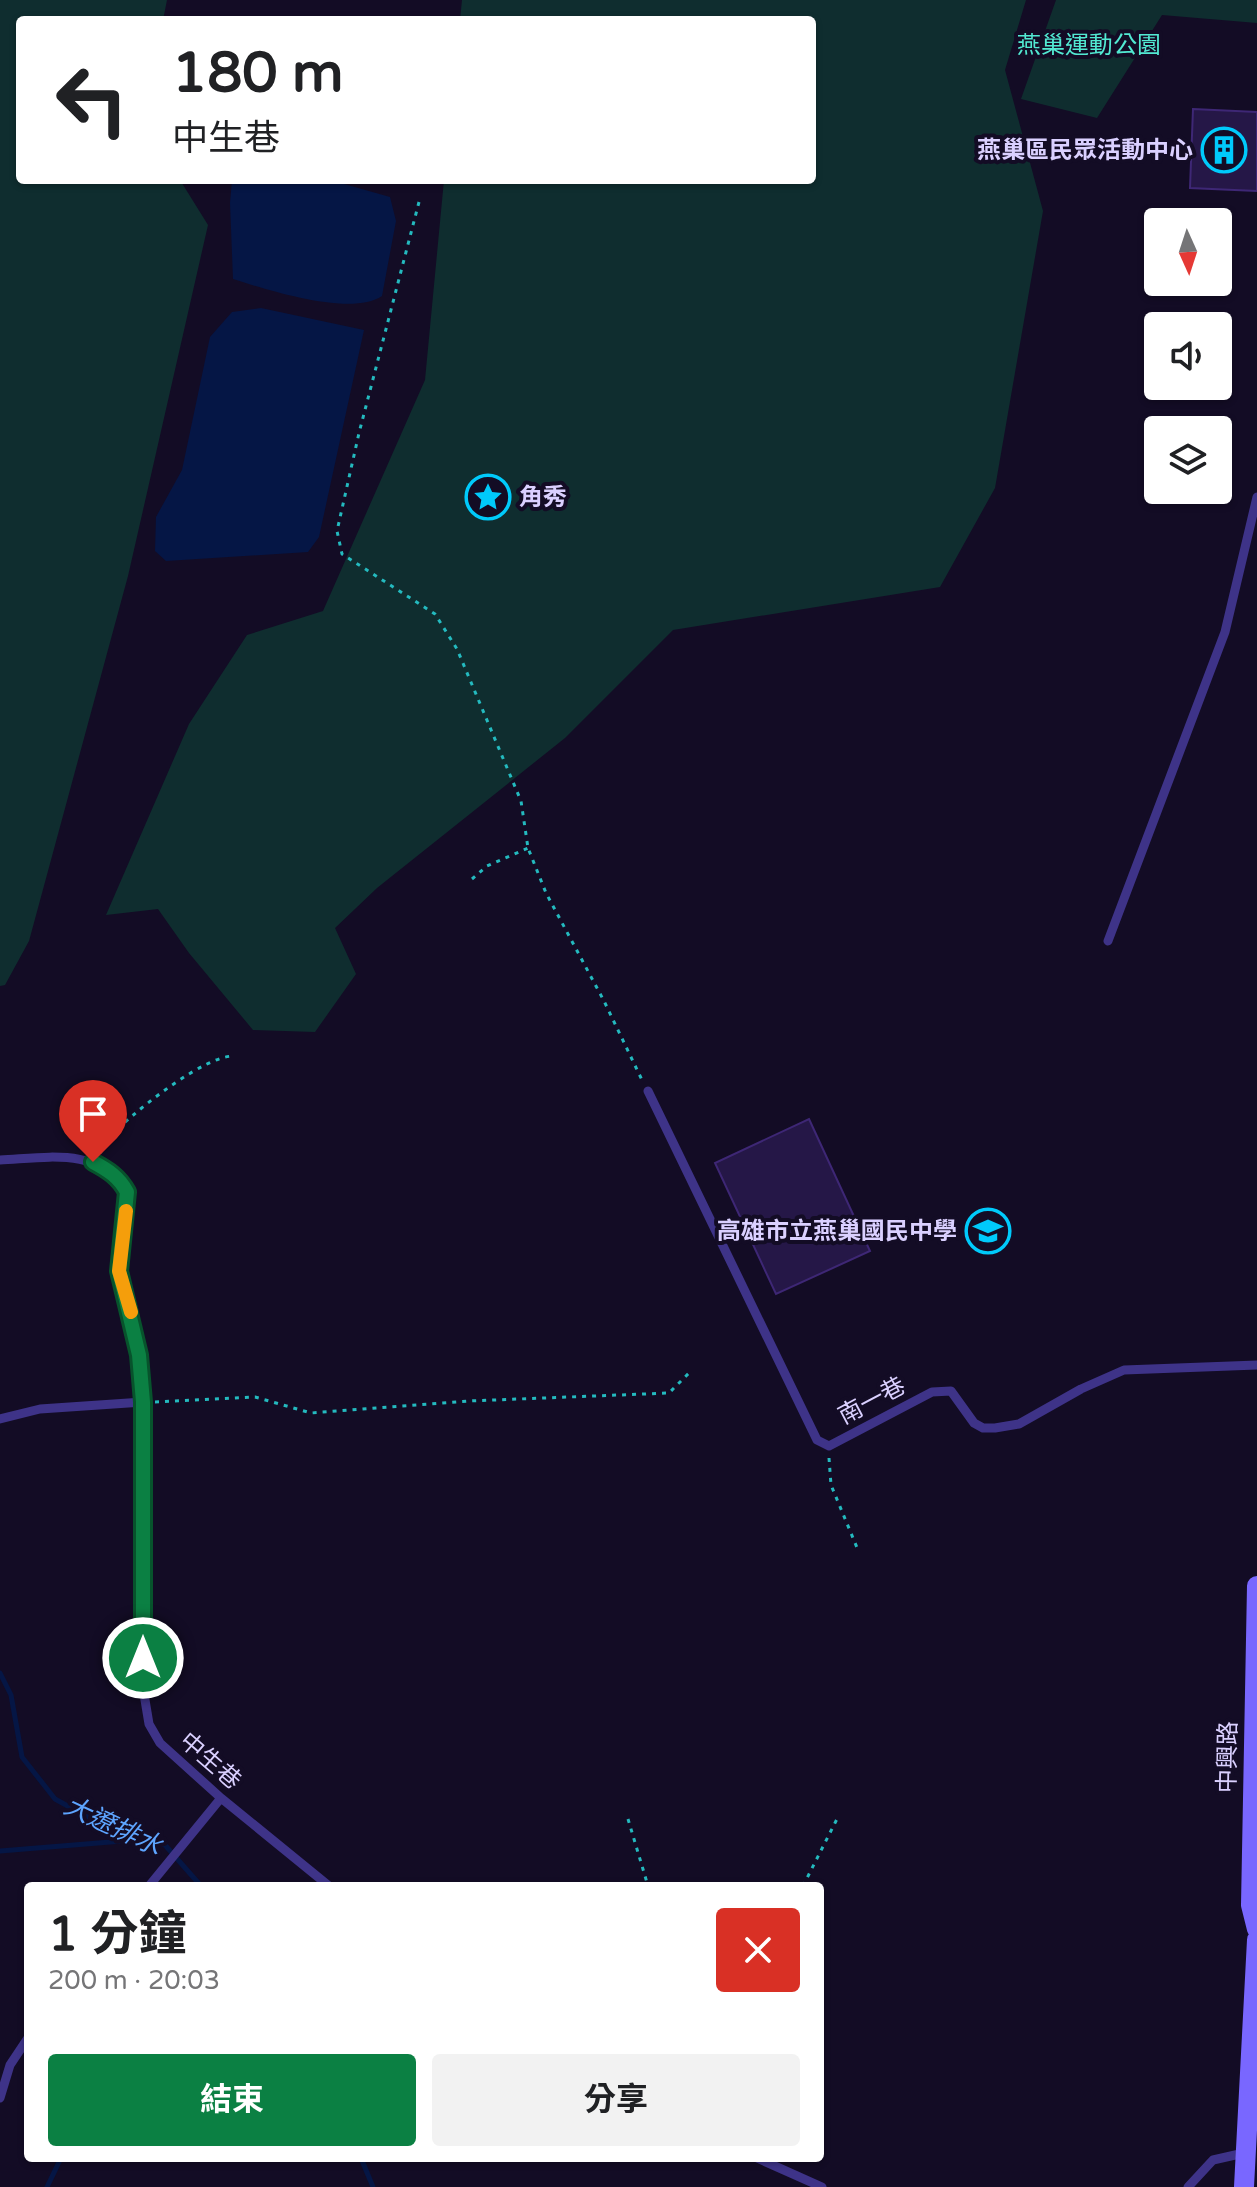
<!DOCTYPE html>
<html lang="zh-TW">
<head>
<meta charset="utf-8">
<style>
  :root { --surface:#fff; --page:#f2f2f2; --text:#202124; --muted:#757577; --accent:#0b8043 }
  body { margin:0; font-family:"Varela Round","Noto Sans TC",sans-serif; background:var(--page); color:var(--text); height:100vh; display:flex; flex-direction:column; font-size:30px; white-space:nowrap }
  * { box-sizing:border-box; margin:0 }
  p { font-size:26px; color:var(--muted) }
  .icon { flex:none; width:44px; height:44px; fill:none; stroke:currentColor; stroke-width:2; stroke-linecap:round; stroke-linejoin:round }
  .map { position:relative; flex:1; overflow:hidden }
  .panel { position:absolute; left:24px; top:1882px; width:800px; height:280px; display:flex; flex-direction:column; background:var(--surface); border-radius:8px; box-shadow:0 2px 6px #0004 }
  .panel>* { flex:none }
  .guide { position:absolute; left:16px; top:16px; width:800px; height:168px; border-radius:8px; box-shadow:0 2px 6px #0004; background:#fff; color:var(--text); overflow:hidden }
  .needle { width:52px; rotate:177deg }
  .tools { position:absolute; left:1144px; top:208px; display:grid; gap:16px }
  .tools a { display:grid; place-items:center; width:88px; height:88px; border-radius:8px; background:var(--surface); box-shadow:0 2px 6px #0004; font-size:40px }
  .pin { position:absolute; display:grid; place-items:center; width:68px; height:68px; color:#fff; margin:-82px -34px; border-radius:50% 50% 50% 0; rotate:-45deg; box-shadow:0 0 8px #0007 }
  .pin .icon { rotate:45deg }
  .me { position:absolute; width:88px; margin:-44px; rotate:0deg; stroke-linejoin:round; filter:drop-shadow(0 0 6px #0008) }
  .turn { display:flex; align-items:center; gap:28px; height:168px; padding:0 24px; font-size:36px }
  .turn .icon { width:104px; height:104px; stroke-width:2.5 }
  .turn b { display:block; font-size:56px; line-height:68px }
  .round { display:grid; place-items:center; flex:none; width:84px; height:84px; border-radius:8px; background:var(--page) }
  .summary { display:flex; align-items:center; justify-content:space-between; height:136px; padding:0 24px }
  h1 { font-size:48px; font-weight:700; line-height:60px }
  .action { display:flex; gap:16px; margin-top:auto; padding:16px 24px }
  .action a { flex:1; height:92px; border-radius:8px; background:var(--accent); color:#fff; font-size:32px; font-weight:700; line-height:92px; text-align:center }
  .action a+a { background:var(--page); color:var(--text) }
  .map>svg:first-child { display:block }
</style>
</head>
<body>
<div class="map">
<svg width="1257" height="2187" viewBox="0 0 1257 2187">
  <rect width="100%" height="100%" fill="#130c25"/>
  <path fill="#0f2d2f" d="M 0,0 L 167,0 L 163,20 L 20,20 L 20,180 L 180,180 L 208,225 L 128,576 L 29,941 L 5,985 L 0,986 Z
    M 462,0 L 1026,0 L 1005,70 L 1043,211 L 995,488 L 940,587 L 673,630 L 565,738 L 377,888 L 335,928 L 356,974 L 315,1032 L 253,1030 L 189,953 L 158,909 L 106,915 L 189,724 L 247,635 L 323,611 L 425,380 L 444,180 L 812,180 L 812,20 L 460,20 Z
    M 1056,0 L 1257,0 L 1257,23 L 1162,15 L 1097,118 L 1021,99 Z"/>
  <path fill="#051645" d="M 232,180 L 330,180 L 390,197 L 396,221 L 382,296 C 351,317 268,290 233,279 L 230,203 Z
    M 261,308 L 364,330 L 319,537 L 308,552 L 166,561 L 155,551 L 156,517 L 182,470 L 210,337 L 232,312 Z"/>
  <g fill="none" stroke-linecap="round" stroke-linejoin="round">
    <path stroke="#051645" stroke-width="5" d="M 0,1673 L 11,1695 L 22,1757 L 55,1799 L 117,1833 L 165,1845 L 201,1886
      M 0,1851 L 135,1840
      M 361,2158 L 373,2187
      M 47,2187 L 61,2158"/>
  </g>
  <path fill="#251747" stroke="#3e2775" stroke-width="2" d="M 1193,109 L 1257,112 L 1257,191 L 1190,188 Z
    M 809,1119 L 870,1251 L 776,1294 L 715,1163 Z"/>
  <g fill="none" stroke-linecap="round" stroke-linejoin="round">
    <path stroke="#24babf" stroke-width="3" stroke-dasharray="4 6" stroke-linecap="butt" d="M 419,202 L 359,433 L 337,531 L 342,554 L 435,614 L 457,649 L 521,801 L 528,848 L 546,893 L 604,1001 L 642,1080
      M 472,879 L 487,866 L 528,848
      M 100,1153 C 107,1143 114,1132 123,1124 C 146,1103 204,1057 233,1056
      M 155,1402 L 255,1397 L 311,1413 L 469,1401 L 669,1393 L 691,1371
      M 829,1458 L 831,1485 L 858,1550
      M 628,1819 L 648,1886
      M 803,1886 L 838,1817"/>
    <path stroke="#3e3388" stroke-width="9" d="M 1108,941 L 1225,632 L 1257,497
      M 648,1091 L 817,1440 L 829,1446 L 932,1392 L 951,1391 L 974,1423 L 983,1428 L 995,1428 L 1019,1424 L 1081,1389 L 1124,1370 L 1257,1365
      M 0,1160 C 44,1158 101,1146 127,1192 L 119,1271 L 139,1355 L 143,1402 L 143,1688 L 149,1724 L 160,1743 L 221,1798 L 329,1886
      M 0,1419 L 40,1409 L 143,1402
      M 149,1886 L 221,1798
      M 0,2098 L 10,2065 L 28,2038
      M 757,2158 L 822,2187
      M 1188,2187 L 1213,2160 L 1244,2153"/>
    <path stroke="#7967ff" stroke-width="20" d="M 1257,1586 L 1251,1905 L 1257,1929
      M 1244,2187 L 1257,1940"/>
  </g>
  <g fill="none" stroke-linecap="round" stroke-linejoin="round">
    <g stroke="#07532c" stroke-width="20">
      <path id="route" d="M 93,1162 C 108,1170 119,1177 127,1192 L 119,1271 L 139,1355 L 143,1402 L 143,1658"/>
    </g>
    <use href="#route" stroke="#0b8043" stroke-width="14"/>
    <path stroke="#f59e0b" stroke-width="14" d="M 126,1211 L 119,1271 L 131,1312"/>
  </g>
  <defs>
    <g id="building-ring" transform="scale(2.3)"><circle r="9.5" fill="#130c25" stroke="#00cafb" stroke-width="1.5"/><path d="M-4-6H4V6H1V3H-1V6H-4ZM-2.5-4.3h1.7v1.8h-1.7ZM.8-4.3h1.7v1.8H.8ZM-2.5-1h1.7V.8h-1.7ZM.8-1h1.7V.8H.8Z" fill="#00cafb"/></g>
    <g id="sight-ring" transform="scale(2.3)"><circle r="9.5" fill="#130c25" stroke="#00cafb" stroke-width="1.5"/><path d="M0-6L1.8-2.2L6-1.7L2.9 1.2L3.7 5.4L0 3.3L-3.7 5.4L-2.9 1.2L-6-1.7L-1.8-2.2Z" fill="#00cafb"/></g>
    <g id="school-ring" transform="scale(2.3)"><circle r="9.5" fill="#130c25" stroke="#00cafb" stroke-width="1.5"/><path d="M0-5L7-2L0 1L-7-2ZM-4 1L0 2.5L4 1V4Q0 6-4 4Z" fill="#00cafb"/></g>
  </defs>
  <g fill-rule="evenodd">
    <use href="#building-ring" x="1224" y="150"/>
    <use href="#sight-ring" x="488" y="497"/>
    <use href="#school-ring" x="988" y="1231"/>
  </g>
  <g text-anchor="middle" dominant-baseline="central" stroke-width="8" stroke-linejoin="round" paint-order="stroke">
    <g font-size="24" fill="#52e9d2" stroke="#130c25">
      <text x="1089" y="45">燕巢運動公園</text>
    </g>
    <g font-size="24" font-weight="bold" fill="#dad0ff" stroke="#130c25" text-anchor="end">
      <text x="1193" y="150">燕巢區民眾活動中心</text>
      <text x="519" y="497" text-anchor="start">角秀</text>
      <text x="957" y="1231">高雄市立燕巢國民中學</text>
    </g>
    <g font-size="24" fill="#dad0ff" stroke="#130c25">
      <text transform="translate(872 1401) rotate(-28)">南一巷</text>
      <text transform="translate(1228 1757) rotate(-89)">中興路</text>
      <text transform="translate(210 1761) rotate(41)">中生巷</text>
    </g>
    <g font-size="26" font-style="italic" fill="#5ea5ff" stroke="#130c25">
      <text transform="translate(113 1826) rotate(25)">大遼排水</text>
    </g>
  </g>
</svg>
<div class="tools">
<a><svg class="needle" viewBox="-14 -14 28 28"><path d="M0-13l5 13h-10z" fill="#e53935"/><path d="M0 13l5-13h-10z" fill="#757577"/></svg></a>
<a><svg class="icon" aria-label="sound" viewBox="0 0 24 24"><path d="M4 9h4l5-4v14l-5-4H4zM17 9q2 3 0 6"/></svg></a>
<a><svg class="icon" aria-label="layers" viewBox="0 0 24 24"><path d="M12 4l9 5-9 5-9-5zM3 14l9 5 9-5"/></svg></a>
</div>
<div class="pin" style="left:93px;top:1162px;background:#d93025"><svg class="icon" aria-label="arrive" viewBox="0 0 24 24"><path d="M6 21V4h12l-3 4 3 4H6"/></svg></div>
<svg class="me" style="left:143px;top:1658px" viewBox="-20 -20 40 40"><circle r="17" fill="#0b8043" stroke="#fff" stroke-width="3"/><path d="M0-11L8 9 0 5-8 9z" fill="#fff"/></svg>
<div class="guide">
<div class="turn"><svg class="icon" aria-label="left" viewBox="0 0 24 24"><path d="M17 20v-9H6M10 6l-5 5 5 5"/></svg><div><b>180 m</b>中生巷</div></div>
</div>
<section class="panel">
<div class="summary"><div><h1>1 分鐘</h1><p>200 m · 20:03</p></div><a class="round" style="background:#d93025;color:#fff"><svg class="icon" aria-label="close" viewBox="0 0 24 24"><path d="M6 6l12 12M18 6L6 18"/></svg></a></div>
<div class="action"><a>結束</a><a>分享</a></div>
</section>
</div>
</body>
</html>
